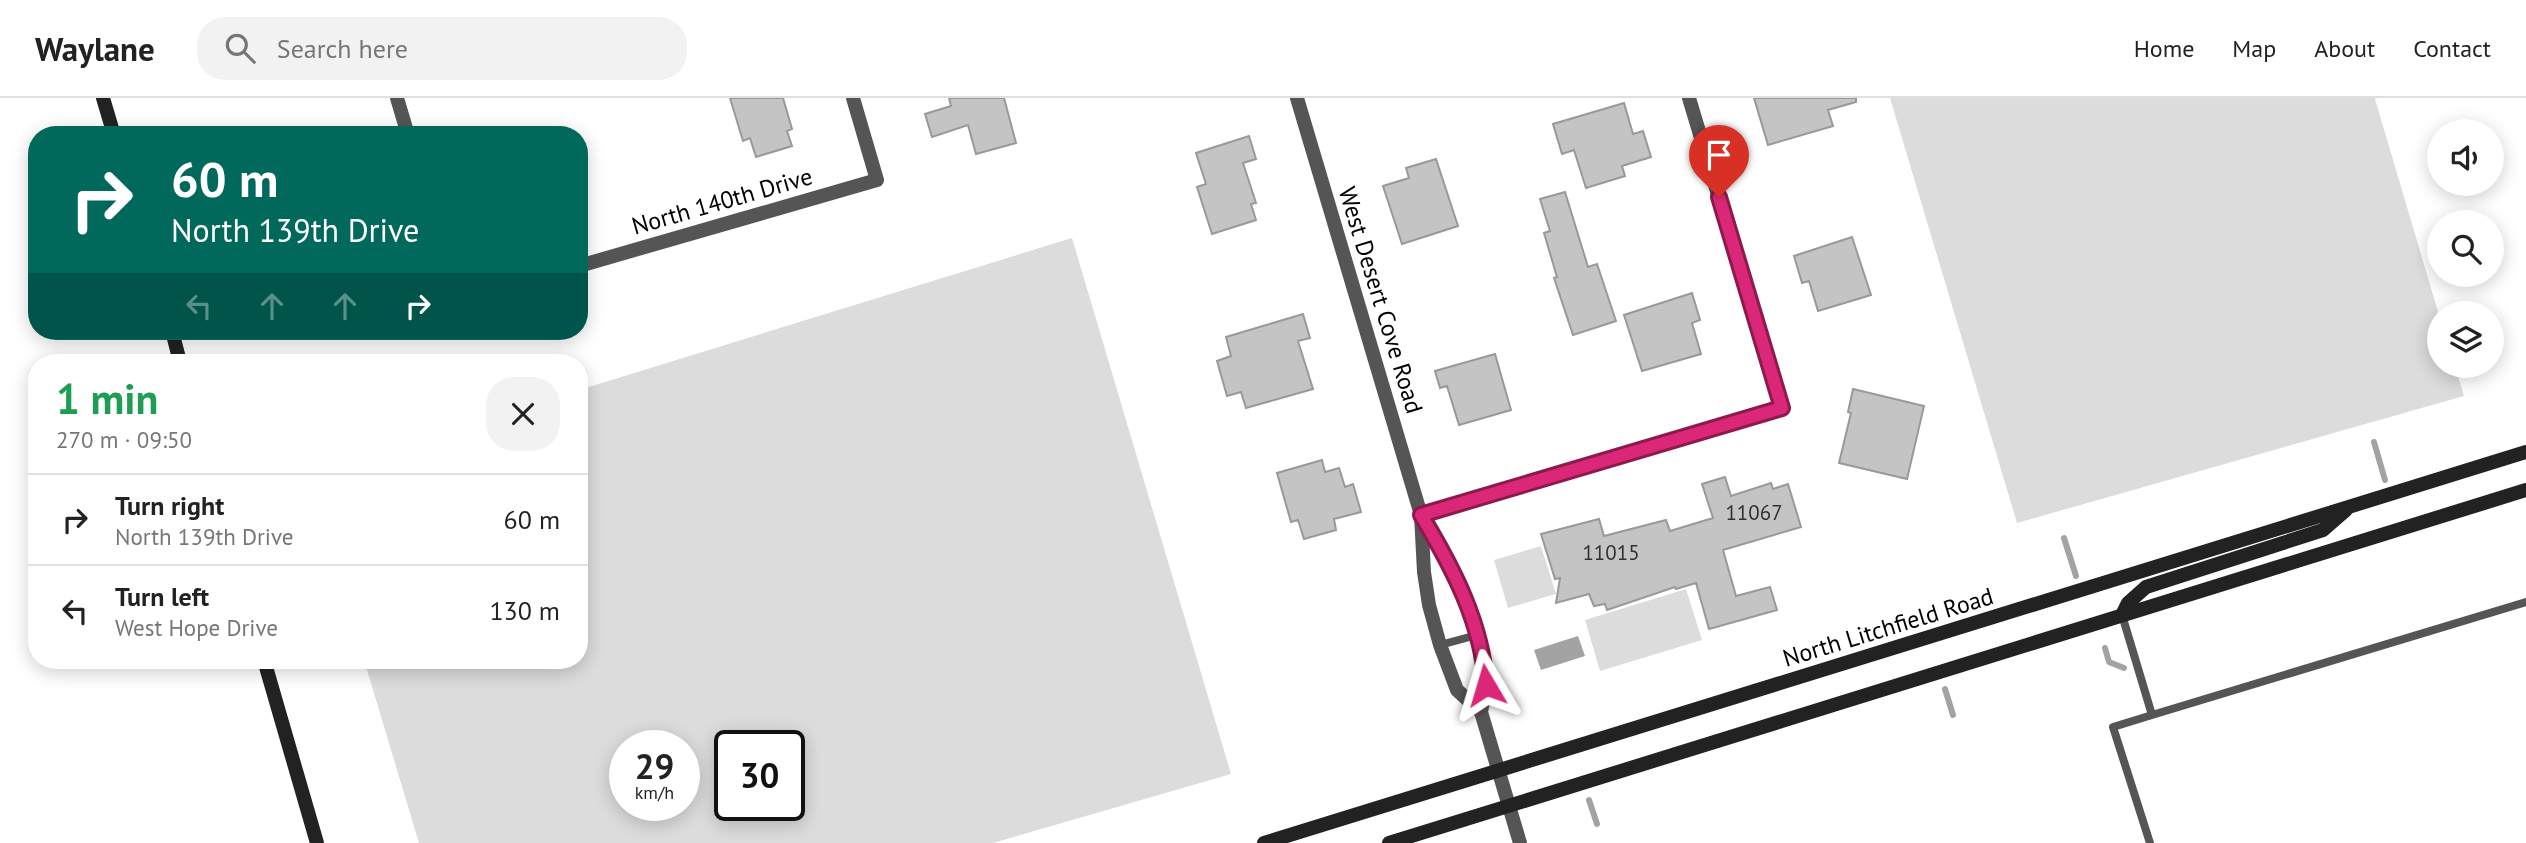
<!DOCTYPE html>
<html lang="en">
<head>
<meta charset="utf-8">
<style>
  :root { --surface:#fff; --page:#f2f2f2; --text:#222; --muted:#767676; --line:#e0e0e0 }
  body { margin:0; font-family:"PT Sans",sans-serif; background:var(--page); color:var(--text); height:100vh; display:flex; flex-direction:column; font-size:26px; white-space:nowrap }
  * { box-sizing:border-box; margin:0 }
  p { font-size:23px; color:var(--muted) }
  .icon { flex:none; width:38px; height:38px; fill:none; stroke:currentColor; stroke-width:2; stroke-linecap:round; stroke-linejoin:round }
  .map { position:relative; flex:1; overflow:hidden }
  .details { position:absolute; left:28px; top:256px; width:560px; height:315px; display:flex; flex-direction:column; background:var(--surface); border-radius:28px; box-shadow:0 4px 18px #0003 }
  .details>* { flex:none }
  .top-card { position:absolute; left:28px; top:28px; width:560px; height:214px; border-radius:28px; box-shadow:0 4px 18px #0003; background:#00695c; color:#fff; overflow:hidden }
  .fabs { position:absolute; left:2427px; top:21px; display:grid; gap:14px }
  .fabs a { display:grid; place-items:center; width:77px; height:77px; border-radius:50%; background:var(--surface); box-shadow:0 4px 18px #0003; font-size:35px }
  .speed { position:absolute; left:609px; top:632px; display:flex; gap:14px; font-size:35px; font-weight:700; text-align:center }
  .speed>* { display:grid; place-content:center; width:91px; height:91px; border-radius:50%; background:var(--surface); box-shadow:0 4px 18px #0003; line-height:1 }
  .speed small { font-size:18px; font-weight:400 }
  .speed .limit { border:4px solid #111; border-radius:10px; background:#fff; color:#111 }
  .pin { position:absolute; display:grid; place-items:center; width:60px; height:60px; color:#fff; margin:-72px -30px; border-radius:50% 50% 50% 0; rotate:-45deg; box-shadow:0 0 7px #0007 }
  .pin .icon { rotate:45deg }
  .me { position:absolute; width:77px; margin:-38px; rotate:353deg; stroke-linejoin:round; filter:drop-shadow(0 0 5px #0008) }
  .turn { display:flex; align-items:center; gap:24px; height:147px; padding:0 28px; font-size:32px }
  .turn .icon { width:91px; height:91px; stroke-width:2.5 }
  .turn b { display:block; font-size:49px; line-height:60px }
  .lanes { display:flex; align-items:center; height:66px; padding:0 28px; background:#0003; justify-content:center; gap:35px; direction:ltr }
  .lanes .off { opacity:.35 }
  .round { display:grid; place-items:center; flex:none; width:74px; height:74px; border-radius:28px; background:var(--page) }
  .headline { display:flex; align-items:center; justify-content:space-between; height:119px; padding:0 28px }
  h1 { font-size:42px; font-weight:700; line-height:52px; color:#1e9e55 }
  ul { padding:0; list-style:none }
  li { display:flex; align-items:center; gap:21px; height:91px; padding:0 28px; border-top:2px solid var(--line) }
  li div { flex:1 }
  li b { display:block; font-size:26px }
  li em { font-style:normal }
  header { display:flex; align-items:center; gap:42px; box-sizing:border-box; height:98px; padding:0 35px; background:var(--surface); border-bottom:2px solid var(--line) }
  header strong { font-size:33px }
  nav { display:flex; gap:38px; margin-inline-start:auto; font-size:24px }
  .search { width:490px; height:63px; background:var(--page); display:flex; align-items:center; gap:18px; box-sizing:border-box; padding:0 24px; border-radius:28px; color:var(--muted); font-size:26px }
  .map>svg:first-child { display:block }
</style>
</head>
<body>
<header>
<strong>Waylane</strong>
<div class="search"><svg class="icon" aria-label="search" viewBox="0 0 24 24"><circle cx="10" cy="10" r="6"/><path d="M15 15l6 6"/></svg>Search here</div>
<nav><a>Home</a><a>Map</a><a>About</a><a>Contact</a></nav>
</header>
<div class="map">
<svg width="2526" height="745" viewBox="0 0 2526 745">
  <rect width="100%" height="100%" fill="#fff"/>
  <path fill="#dcdcdc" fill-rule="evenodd" d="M 1890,0 L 2377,0 L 2375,1 L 2439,217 L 2440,268 L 2455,268 L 2464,298 L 2017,425 Z
    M 1072,140 L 1231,676 L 993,745 L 419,745 L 364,562 L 579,562 L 579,292 ZM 625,648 L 684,648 L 684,707 L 625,707 ZM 730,648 L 789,648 L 789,707 L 730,707 Z
    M 1541,448 L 1556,496 L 1508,510 L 1494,462 Z
    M 1686,491 L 1702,542 L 1600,573 L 1585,522 Z"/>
  <path fill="#a3a3a3" d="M 1578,538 L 1585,558 L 1541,572 L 1534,552 Z"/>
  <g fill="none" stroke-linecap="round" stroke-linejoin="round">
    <path stroke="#a3a3a3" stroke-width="6" d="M 2374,344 L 2385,382
      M 2064,440 L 2076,478
      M 2105,550 L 2109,564 L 2124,570
      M 1945,591 L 1953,617
      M 1589,702 L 1597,726"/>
  </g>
  <path fill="#c4c4c4" stroke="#999" stroke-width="2" d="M 730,0 L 783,0 L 792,31 L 787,33 L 792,48 L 756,59 L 750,40 L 743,43 Z
    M 949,0 L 1004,0 L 1016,45 L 976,56 L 968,27 L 932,39 L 925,16 L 951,8 Z
    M 1754,0 L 1856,0 L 1856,4 L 1828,12 L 1833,28 L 1768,47 Z
    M 1624,5 L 1633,36 L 1643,33 L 1651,59 L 1622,68 L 1625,78 L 1586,90 L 1574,52 L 1562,56 L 1553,26 Z
    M 1249,38 L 1256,61 L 1243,65 L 1256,105 L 1251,106 L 1256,122 L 1212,136 L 1197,89 L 1206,86 L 1196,55 Z
    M 1436,61 L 1458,128 L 1402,146 L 1383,88 L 1409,80 L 1406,70 Z
    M 1565,94 L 1588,169 L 1597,166 L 1616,223 L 1573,237 L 1554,180 L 1557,179 L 1544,135 L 1550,133 L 1540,101 Z
    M 1852,139 L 1871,197 L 1818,213 L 1809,183 L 1802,185 L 1794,158 Z
    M 1692,195 L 1700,222 L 1692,225 L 1701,256 L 1642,273 L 1624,217 Z
    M 1303,216 L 1310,240 L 1298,243 L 1313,291 L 1246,310 L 1241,294 L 1227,298 L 1217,263 L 1231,258 L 1226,239 Z
    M 1495,256 L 1511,312 L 1459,327 L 1447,288 L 1440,290 L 1435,273 Z
    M 1853,291 L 1924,308 L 1907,381 L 1839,365 L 1851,315 L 1848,314 Z
    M 1322,362 L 1325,374 L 1339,370 L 1345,389 L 1353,386 L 1361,414 L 1334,421 L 1336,432 L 1304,441 L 1298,422 L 1291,424 L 1277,375 Z
    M 1725,379 L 1731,398 L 1771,385 L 1773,391 L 1788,386 L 1801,429 L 1723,452 L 1736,498 L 1770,489 L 1777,512 L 1709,531 L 1696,485 L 1676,491 L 1675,489 L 1607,512 L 1605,506 L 1594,508 L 1589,496 L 1556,505 L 1560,480 L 1555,481 L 1541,436 L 1599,421 L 1604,438 L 1666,422 L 1670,433 L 1713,420 L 1702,386 Z"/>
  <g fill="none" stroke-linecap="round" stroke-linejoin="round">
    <path stroke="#555" stroke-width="8" d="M 2122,517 L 2152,617 L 2113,629 L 2150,745
      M 1440,547 L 1477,537
      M 2152,617 L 2526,504"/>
    <path stroke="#555" stroke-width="14" d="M 397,0 L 408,37
      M 1297,0 L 1421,417 L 1424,474 L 1429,507 L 1440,547 L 1457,592 L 1481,614
      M 579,168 L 877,82 L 853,0
      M 1421,417 L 1782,310 L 1689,0
      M 1423,421 L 1451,469 L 1465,499 L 1484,558 L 1486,587 L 1481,614 L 1520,745"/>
    <path stroke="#222" stroke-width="14" d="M 103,0 L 114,37
      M 172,233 L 180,264
      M 2122,517 L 2128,505 L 2146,489 L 2323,432 L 2346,412
      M 264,562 L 317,745
      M 1264,745 L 2526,354
      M 1389,745 L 2526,392"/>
  </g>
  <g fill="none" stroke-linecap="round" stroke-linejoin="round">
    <g stroke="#8e194d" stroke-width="18">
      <path id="route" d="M 1486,587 C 1482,525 1453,470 1421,417 L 1782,310 L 1719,99"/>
    </g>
    <use href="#route" stroke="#db2777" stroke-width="12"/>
  </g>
  <g text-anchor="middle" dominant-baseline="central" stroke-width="5" stroke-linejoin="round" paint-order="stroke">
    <g font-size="21" fill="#313131">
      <text x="1754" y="414">11067</text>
      <text x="1611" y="454">11015</text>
    </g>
    <g font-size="24" fill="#000" stroke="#fff">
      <text transform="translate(722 103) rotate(-16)">North 140th Drive</text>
      <text transform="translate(1381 202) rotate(73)">West Desert Cove Road</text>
      <text transform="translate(1888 529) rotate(-17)">North Litchfield Road</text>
    </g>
  </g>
</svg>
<div class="fabs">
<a><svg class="icon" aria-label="sound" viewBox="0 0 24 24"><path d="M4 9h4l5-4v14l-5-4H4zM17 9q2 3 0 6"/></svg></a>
<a><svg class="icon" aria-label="search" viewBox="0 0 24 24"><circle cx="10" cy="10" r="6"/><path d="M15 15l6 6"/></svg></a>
<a><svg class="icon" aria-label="layers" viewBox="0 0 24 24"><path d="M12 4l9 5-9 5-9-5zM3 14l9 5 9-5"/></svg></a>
</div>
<div class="speed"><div>29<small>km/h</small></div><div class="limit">30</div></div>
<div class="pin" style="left:1719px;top:99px;background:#d93025"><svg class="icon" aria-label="arrive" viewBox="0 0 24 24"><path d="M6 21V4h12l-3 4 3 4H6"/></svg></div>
<svg class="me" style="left:1486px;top:587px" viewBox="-20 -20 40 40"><path d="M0-17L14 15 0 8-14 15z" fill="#db2777" stroke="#fff" stroke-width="4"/></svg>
<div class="top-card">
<div class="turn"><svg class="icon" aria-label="right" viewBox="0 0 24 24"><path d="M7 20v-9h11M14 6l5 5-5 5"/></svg><div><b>60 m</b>North 139th Drive</div></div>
<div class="lanes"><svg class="icon off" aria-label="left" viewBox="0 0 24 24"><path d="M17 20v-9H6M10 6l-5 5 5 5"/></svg><svg class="icon off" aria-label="ahead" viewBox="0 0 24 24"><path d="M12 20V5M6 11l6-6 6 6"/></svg><svg class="icon off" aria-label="ahead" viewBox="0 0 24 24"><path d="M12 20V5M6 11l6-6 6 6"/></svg><svg class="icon" aria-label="right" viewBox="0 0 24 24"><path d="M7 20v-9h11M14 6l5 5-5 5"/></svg></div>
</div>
<section class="details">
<div class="headline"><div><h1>1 min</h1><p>270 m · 09:50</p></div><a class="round"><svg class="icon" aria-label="close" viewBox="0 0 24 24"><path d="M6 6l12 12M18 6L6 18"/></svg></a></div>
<ul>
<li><svg class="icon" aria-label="right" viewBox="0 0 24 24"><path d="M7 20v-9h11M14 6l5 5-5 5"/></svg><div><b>Turn right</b><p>North 139th Drive</p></div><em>60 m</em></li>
<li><svg class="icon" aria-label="left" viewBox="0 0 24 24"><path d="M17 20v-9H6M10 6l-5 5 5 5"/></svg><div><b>Turn left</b><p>West Hope Drive</p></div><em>130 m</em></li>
</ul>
</section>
</div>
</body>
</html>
